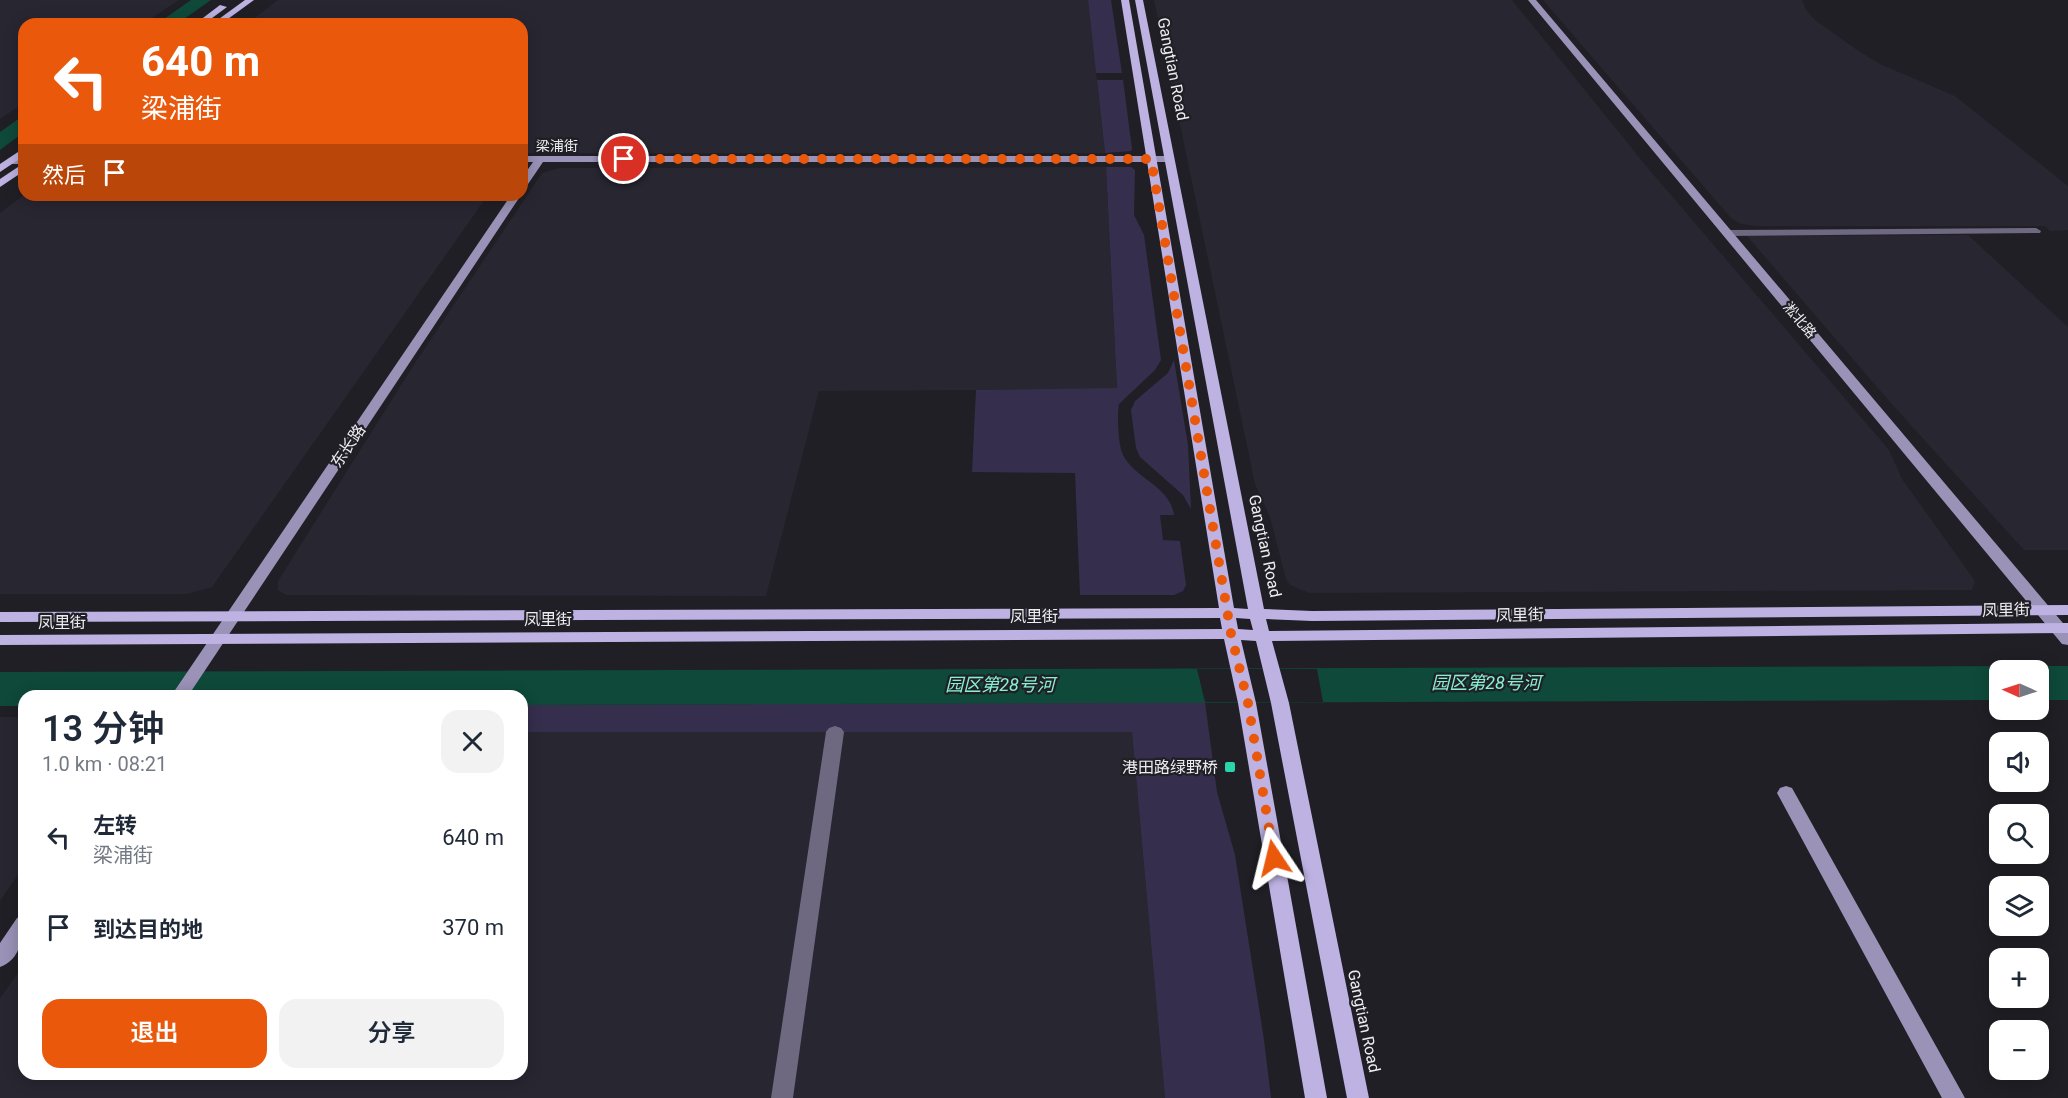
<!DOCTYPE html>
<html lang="zh">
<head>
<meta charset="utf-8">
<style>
  :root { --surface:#fff; --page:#f2f2f3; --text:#1f2937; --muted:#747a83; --accent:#ea580c }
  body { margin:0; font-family:Roboto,"Noto Sans SC",sans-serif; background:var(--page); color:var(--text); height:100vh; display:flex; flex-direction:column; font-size:22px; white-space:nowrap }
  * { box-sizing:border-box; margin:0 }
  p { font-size:20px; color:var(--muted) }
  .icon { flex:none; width:33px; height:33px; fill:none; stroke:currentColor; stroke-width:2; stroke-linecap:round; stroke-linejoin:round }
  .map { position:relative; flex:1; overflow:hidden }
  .sheet { position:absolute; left:18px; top:690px; width:510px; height:390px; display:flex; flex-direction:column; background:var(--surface); border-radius:18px; box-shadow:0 3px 15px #0003 }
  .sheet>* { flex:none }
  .top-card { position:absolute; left:18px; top:18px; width:510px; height:183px; border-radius:18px; box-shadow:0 3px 15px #0003; background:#ea580c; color:#fff; overflow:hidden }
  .needle { width:39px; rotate:273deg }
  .tools { position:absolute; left:1989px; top:660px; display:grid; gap:12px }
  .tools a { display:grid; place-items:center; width:60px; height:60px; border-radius:12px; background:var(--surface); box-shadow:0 3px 15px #0003; font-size:30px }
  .pin { position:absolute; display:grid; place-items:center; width:51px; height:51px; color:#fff; margin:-26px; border:3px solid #fff; border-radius:50%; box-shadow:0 2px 6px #0007 }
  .me { position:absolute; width:66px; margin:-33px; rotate:350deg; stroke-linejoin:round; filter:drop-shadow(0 0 4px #0008) }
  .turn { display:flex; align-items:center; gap:21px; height:126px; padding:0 24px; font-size:27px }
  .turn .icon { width:78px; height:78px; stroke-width:2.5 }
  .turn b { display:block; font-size:42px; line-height:51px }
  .then { display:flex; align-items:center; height:57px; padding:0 24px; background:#0003; gap:12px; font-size:22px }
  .round { display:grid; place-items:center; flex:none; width:63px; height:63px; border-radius:18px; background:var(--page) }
  .head { display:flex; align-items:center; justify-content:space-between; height:102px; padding:0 24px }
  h1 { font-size:36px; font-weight:600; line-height:45px }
  .button { display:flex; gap:12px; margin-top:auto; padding:12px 24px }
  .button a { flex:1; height:69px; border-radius:18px; background:var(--accent); color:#fff; font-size:24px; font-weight:600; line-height:69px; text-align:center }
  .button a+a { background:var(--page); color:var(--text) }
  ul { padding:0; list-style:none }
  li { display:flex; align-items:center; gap:18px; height:90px; padding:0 24px }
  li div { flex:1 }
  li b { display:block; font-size:22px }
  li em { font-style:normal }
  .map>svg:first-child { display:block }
</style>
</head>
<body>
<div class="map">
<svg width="2068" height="1098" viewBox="0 0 2068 1098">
  <rect width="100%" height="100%" fill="#201f25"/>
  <path fill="#282631" d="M 0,0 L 179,0 L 143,24 L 24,24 L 24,103 L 0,119 Z
    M 278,0 L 1088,0 L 1105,153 L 522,153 L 522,24 L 247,24 Z
    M 1154,0 L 1512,0 L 1647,167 L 1889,450 L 1902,479 L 1975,581 L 1972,590 L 1309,593 L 1290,585 L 1286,579 L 1270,517 L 1255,484 Z
    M 1543,0 L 1802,0 L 1806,10 L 1815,20 L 1860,52 L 1882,65 L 1955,96 L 2068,186 L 2068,230 L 2050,231 L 2045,226 L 1756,226 L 1741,224 L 1731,218 Z
    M 1106,167 L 1117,389 L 819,391 L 766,596 L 286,595 L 278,590 L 278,581 L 413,366 L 542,173 L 559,168 Z
    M 24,195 L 488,195 L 212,587 L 187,594 L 0,594 L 0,213 Z
    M 1968,235 L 2068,327 L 2068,550 L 2024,550 L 1890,402 L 1747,236 Z
    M 0,717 L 24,717 L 24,866 L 0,901 Z
    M 522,731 L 1132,732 L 1165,1098 L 0,1098 L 0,998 L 24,965 L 24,1074 L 522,1074 Z"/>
  <path fill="#362e4d" d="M 1088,0 L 1111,0 L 1122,73 L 1096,73 Z
    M 1097,80 L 1123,80 L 1132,149 L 1131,151 L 1105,153 Z
    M 1106,167 L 1131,167 L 1135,170 L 1134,215 L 1144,235 L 1161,360 L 1155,370 L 1119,404 C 1117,414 1118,446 1123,455 C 1135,479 1170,486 1174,515 L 1160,515 L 1163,540 L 1180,541 L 1186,585 L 1183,591 L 1174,595 L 1080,595 L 1075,473 L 972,472 L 976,390 L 1117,388 Z
    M 1174,360 L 1188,445 L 1191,509 L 1183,495 L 1140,457 L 1136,448 L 1131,410 L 1135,401 L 1168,373 Z
    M 1205,702 L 1217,792 L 1235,855 L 1264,1040 L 1271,1098 L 1165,1098 L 1132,732 L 522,732 L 522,705 Z"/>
  <path fill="#0e493a" d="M 191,0 L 211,0 L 177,24 L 157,24 Z
    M 24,115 L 24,132 L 0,150 L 0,132 Z
    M 2068,666 L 2068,700 L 2039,700 L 2038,670 L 2000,670 L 1999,700 L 522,705 L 522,696 L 24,696 L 24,706 L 0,706 L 0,672 Z"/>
  <path fill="#201f25" d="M 1197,669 L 1317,669 L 1323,702 L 1205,702 Z"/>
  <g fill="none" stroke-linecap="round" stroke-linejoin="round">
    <path fill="#6e6980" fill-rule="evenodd" d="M 2036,228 L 2041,231 L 2040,233 L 1728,236 L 1723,233 L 1728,230 Z
      M 835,726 L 841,728 L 844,732 L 793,1098 L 771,1098 L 826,732 L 829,728 Z"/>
    <path fill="#9a92b7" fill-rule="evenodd" d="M 1528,0 L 1536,0 L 2068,629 L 2068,645 L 2062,644 Z
      M 522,156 L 1169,156 L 1174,159 L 1169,162 L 543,162 L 526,187 L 522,188 L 522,178 L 533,162 L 522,162 Z
      M 24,158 L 24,164 L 11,164 L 6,161 L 11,158 Z
      M 511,195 L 521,195 L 188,696 L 171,696 Z
      M 1786,786 L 1792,788 L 1965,1098 L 1942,1098 L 1777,793 L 1780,788 Z
      M 24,916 C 24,935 21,960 0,967 L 0,943 L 17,918 Z"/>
    <path fill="#bdb2e2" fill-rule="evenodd" d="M 245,0 L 254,0 L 221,24 L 212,24 Z
      M 1121,0 L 1129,0 L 1234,608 L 1248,609 L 1135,0 L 1143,0 L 1264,609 L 1312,611 L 2068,605 L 2068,615 L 1312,621 L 1266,619 L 1269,631 L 2068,623 L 2068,633 L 1272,641 L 1289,703 L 1369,1098 L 1347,1098 L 1271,703 L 1256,641 L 1241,640 L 1256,703 L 1327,1098 L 1305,1098 L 1238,703 L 1224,639 L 0,645 L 0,635 L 1222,629 L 1220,618 L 0,622 L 0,612 L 1219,608 ZM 1236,618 L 1250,619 L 1253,630 L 1238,629 Z
      M 220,5 L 227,7 L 204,24 L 195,24 Z
      M 24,148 L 24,156 L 0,172 L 0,164 Z
      M 24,163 L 24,171 L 0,187 L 0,179 Z"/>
  </g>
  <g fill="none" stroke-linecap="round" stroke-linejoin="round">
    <path stroke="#ea580c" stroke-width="10" stroke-dasharray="0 18" d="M 624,159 L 1151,159 L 1231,634 L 1248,703 L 1274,858"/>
  </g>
  <rect fill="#2ad5ac" stroke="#201f25" stroke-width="2" x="1224" y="761" width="12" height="12" rx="3"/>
  <g text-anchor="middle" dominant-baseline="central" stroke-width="4.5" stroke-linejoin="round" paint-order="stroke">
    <g font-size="14" fill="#ededf1" stroke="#201f25">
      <text x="557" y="146">梁浦街</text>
      <text transform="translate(1800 320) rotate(50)">淞北路</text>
    </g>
    <g font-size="16" fill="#ededf1" stroke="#201f25">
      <text transform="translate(1173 69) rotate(79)">Gangtian Road</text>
      <text transform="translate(348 446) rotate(-56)">东长路</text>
      <text transform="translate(1265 546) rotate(78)">Gangtian Road</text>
      <text transform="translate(2006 610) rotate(-1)">凤里街</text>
      <text transform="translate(1520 615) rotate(-1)">凤里街</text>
      <text x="1034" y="616">凤里街</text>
      <text x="548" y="619">凤里街</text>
      <text x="62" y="622">凤里街</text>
      <text transform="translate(1364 1021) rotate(78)">Gangtian Road</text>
    </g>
    <g font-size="16" fill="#ededf1" stroke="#201f25" text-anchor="end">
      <text x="1218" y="767">港田路绿野桥</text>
    </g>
    <g font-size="18" font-style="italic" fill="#86f1d0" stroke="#201f25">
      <text x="1486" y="682">园区第28号河</text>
      <text x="1000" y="684">园区第28号河</text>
    </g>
  </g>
</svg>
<div class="tools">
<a><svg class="needle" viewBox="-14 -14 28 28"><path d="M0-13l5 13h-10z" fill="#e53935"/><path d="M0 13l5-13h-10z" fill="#747a83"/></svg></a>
<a><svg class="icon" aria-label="sound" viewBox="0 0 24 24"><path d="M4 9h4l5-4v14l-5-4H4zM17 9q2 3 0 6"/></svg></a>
<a><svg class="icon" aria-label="search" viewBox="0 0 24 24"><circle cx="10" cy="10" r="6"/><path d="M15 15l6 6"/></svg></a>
<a><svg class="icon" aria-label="layers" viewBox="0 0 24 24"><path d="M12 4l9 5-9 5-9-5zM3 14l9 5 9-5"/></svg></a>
<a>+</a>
<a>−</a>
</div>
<div class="pin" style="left:624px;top:159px;background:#d93025"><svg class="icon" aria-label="arrive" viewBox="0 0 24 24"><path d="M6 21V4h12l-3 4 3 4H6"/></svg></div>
<svg class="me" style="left:1274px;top:858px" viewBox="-20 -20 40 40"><path d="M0-17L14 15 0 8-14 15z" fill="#ea580c" stroke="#fff" stroke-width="4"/></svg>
<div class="top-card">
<div class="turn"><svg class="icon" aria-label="left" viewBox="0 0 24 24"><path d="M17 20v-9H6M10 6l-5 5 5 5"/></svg><div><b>640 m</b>梁浦街</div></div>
<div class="then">然后<svg class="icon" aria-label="arrive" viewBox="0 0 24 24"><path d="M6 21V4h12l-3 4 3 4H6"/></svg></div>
</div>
<section class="sheet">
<div class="head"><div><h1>13 分钟</h1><p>1.0 km · 08:21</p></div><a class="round"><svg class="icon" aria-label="close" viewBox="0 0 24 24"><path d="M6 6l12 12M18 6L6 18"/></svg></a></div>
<ul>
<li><svg class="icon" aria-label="left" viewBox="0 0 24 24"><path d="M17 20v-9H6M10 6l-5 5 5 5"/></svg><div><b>左转</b><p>梁浦街</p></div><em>640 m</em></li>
<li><svg class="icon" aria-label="arrive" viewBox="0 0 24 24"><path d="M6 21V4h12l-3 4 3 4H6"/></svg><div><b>到达目的地</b></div><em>370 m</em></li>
</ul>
<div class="button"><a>退出</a><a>分享</a></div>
</section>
</div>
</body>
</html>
